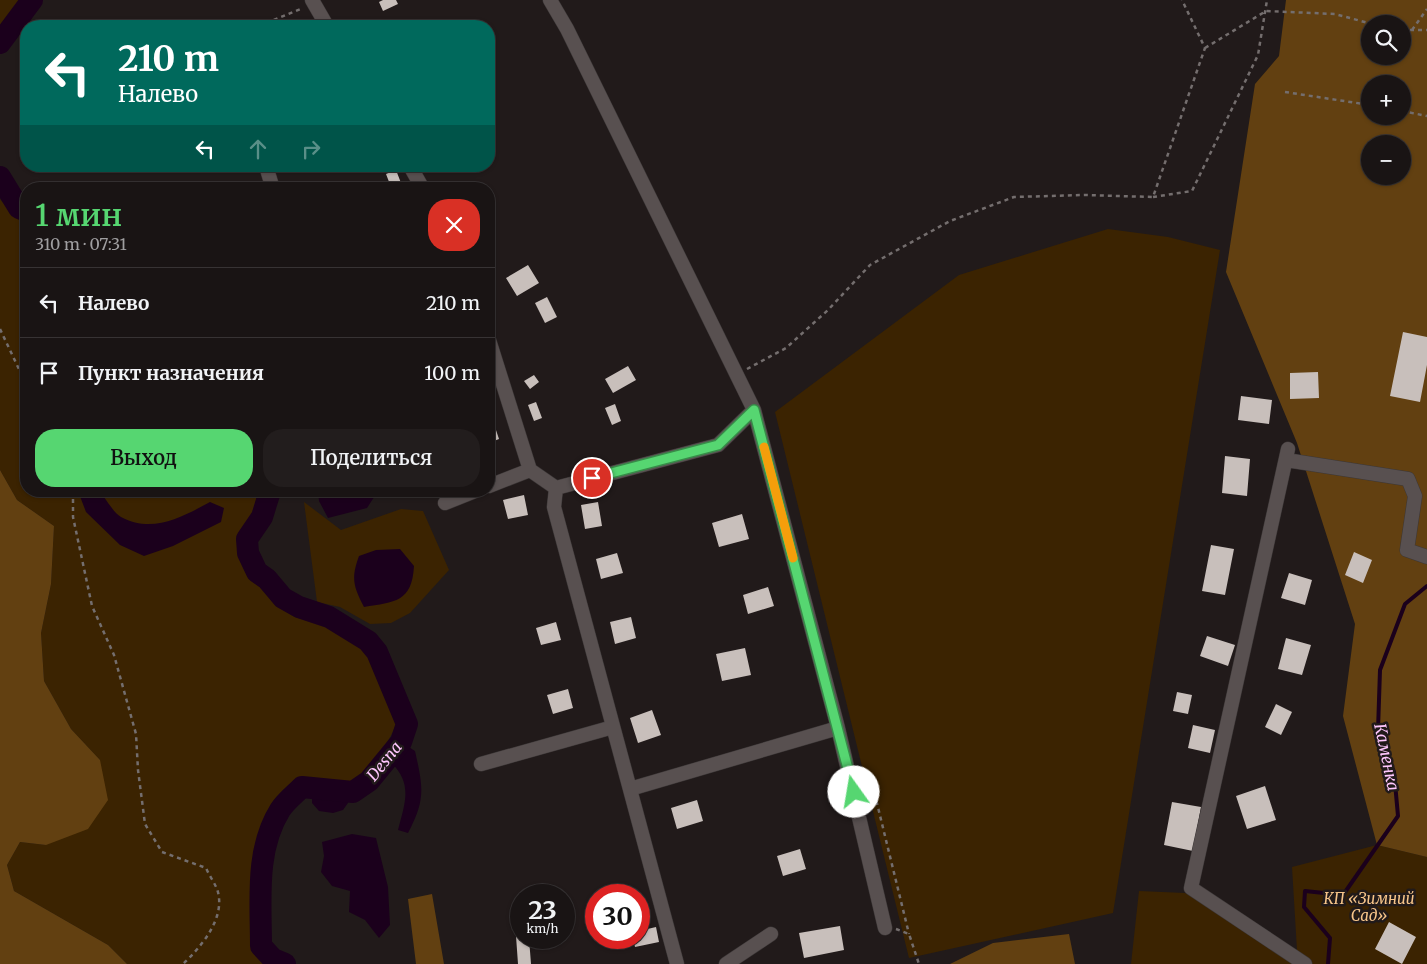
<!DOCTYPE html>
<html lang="ru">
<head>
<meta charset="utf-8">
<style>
  :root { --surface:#191414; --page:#221d1d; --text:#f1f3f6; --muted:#9f9ea0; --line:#373334; --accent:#56d671 }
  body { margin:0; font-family:Merriweather,serif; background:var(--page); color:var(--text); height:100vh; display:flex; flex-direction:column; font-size:19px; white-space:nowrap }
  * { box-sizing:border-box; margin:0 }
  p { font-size:16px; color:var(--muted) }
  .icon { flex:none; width:28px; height:28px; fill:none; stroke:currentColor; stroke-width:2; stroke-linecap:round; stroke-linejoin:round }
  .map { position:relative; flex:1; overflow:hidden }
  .sheet { position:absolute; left:20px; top:182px; width:475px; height:315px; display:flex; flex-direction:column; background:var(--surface); border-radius:20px; box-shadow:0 1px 4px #0004,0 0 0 1px var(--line) }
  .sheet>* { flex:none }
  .guide { position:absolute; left:20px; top:20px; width:475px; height:152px; border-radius:20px; box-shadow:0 1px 4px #0004,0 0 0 1px var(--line); background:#00695c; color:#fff; overflow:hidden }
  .tools { position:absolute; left:1361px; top:15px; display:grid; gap:10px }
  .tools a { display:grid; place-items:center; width:50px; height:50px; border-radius:50%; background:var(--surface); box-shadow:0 1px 4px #0004,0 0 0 1px var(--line); font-size:25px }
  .speed { position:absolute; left:510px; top:884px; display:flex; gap:10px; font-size:25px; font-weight:700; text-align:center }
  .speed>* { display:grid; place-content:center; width:65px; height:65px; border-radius:50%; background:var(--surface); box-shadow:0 1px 4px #0004,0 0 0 1px var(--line); line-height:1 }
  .speed small { font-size:12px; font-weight:400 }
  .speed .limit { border:8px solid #d22; background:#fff; color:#111 }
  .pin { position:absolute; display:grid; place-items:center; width:42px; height:42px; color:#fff; margin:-21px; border:2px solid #fff; border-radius:50%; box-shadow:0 1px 5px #0007 }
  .me { position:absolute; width:55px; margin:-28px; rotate:347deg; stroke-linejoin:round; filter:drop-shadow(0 0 4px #0008) }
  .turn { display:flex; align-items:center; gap:18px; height:105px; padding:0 15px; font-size:22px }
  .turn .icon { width:65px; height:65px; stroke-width:2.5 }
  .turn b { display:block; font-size:35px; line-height:42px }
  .lanes { display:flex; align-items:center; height:48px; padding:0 15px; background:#0003; justify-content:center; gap:25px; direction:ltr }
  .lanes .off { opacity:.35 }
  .round { display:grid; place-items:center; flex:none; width:52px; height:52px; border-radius:20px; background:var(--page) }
  .overview { display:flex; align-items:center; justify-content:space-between; height:85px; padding:0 15px }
  h1 { font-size:30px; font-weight:600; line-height:38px; color:var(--accent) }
  .primary-button { display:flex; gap:10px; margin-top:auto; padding:10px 15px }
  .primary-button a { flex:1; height:58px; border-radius:20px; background:var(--accent); color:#111; font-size:20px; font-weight:600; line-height:58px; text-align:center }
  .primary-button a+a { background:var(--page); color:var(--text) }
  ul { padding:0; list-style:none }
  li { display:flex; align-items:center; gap:15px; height:70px; padding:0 15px; border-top:1px solid var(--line) }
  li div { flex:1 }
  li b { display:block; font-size:19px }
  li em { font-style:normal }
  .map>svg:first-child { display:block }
</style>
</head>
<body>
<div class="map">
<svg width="1427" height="964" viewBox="0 0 1427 964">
  <rect width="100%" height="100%" fill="#211a1a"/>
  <path fill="#3b2301" d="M 0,0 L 20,0 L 0,26 Z
    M 0,199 L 13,215 L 26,223 L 26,491 L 259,491 L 252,513 L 237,537 L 238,556 L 249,579 L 260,587 L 276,606 L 295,617 L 325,626 L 362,648 L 369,657 L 396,724 C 391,740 368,774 352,781 C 342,785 309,778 298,777 C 289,785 277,794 271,805 C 245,849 251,901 251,951 L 264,964 L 127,964 L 108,945 L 14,891 L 7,865 L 20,842 L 46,845 L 100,760 L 71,729 L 44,681 L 41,633 L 51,584 L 54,526 L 17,500 L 0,470 Z
    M 1108,229 L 1168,237 L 1220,250 L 1113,913 L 909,958 L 775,412 L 959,275 Z
    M 304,502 L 341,530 L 401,509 L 423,511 L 449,570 L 410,613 L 391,623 L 370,624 L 340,607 L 317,602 Z
    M 1377,845 L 1427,857 L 1427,964 L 1131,964 L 1139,891 L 1185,893 L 1297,950 L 1292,867 Z"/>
  <path fill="#624011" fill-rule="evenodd" d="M 1286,0 L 1427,0 L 1427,857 L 1377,845 L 1343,716 L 1355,624 L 1297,443 L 1226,272 L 1255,84 L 1279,56 ZM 1370,24 L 1402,24 L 1402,56 L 1370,56 ZM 1370,84 L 1402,84 L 1402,116 L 1370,116 ZM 1370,144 L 1402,144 L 1402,176 L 1370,176 Z
    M 0,470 L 17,500 L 54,526 L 51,584 L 41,633 L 44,681 L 71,729 L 100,760 L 108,800 L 88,829 L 46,845 L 20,842 L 7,865 L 14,891 L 108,945 L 127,964 L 0,964 Z
    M 432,894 L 444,964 L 416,964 L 408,899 Z
    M 1069,934 L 1075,964 L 950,964 L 993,943 Z"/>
  <path fill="#1b001c" d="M 78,491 L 103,491 L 103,496 C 108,502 114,513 121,517 C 153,534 182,517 210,502 L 224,508 L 221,522 L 173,546 L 144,556 L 120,545 L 86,512 Z
    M 318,491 L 378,491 L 367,508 L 328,518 L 319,501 Z
    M 400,549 L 414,566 C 412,602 395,602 364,607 C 353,586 351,578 359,556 L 376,550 Z
    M 401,742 L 415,751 C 423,787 426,799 408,833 L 398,830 C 406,799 413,783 388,759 Z
    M 312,789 L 351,792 L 348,803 L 343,810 L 333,813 L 319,811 L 312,803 Z
    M 352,834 L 376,838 L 388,887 L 390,925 L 379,938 L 365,920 L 349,912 L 350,891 L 332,886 L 321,872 L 324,856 L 322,842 Z"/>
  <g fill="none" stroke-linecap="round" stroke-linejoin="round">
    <path stroke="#1b001c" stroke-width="4" d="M 1328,964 L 1330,938 L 1304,907 L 1305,891 L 1343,895 L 1398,816 L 1394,772 L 1378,730 L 1380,670 L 1405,604 L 1427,586"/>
    <path stroke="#1b001c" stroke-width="22" d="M 0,43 L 32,0
      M 0,177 L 19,208 L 26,211
      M 270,491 L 262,517 L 247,539 L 248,553 L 257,572 L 267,579 L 283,598 L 299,607 L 329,617 L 368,641 L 377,652 L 407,724 L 401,742 L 369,781 L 353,792 L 302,787 C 295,794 285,802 280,810 C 255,850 261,901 261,946 L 273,959 L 285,964"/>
  </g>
  <path fill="#c8bfbb" d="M 383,0 L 396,0 L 398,4 L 383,11 L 379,2 Z
    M 396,170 L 401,183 L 391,187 L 386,174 Z
    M 528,265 L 539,283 L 517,296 L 506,278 Z
    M 547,297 L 557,317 L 545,323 L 535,303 Z
    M 1403,332 L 1427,337 L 1427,365 L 1420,402 L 1390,396 Z
    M 628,366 L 636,380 L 613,393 L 605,379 Z
    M 1318,372 L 1319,398 L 1290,399 L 1290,373 Z
    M 534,375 L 539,382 L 530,389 L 524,381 Z
    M 1241,396 L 1272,400 L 1269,424 L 1238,420 Z
    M 536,402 L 542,418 L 534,421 L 528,405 Z
    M 615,404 L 621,421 L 612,425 L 605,408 Z
    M 492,418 L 499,439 L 489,443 L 489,419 Z
    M 1225,456 L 1250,459 L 1247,496 L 1222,493 Z
    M 524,495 L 528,515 L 508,519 L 503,500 Z
    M 598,502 L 602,526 L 585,529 L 581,505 Z
    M 742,514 L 749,539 L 719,547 L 712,523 Z
    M 1211,545 L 1234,549 L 1225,595 L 1202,591 Z
    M 1354,552 L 1372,560 L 1363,583 L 1345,575 Z
    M 617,553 L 623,573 L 601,579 L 596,559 Z
    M 1289,573 L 1312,580 L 1305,605 L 1281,598 Z
    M 768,587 L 774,606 L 748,614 L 743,595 Z
    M 631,617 L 636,638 L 615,644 L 610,622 Z
    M 556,622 L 561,640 L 541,645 L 536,628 Z
    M 1207,636 L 1235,645 L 1228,666 L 1200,656 Z
    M 1286,638 L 1311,645 L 1302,675 L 1278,669 Z
    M 745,648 L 751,675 L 722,681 L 716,654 Z
    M 568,689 L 573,708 L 553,714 L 547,695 Z
    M 1177,692 L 1192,695 L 1188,714 L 1173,711 Z
    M 1276,704 L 1292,712 L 1281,735 L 1265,727 Z
    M 652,710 L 661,735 L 638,743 L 630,718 Z
    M 1193,725 L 1215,730 L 1210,753 L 1188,748 Z
    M 1265,786 L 1276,820 L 1247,829 L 1236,796 Z
    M 697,800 L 703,821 L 677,829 L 671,808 Z
    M 1172,802 L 1201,807 L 1193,851 L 1164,845 Z
    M 800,849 L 806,869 L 783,876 L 777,856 Z
    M 620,884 L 623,895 L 604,895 L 603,889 Z
    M 1389,922 L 1416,937 L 1402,964 L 1375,949 Z
    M 840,926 L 844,950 L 804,958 L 799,933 Z
    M 656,927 L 659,942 L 635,947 L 633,938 L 639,938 L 639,931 Z
    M 516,936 L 529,938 L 531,964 L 518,964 Z"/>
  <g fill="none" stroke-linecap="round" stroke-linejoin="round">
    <g stroke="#3c3737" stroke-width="15">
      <path id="minor" d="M 312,0 L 327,26
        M 550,0 L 567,29 L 754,410 L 838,728 L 885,928
        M 266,166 L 273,189
        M 410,166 L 423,189
        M 489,340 L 530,470 L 556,488 L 554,507 L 677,964
        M 1288,449 L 1191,888 L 1305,964
        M 1286,460 L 1408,479 L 1415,496 L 1407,550 L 1427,557
        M 489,486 L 530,470
        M 556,488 L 718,445 L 754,410
        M 445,503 L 475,491
        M 481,764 L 613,727
        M 630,789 L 838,728
        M 726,964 L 771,934"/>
    </g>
    <path stroke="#746e6e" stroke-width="2.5" stroke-dasharray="4 4" stroke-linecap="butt" d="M 259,26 L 303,8
      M 1402,30 L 1427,30
      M 1412,30 L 1427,9
      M 1205,48 L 1266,11 L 1335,14 L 1372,24
      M 1285,92 L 1370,105
      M 1402,111 L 1427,116
      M 1153,197 L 1192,191 L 1258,55 L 1267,0
      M 0,329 L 26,384
      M 747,369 L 786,348 L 828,310 L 870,265 L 950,221 L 1014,197 L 1084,195 L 1153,197 L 1205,48 L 1182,0
      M 73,491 L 73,517 L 92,606 L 114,655 L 136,734 L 138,770 L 145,824 L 162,852 L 206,868 C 209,875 214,882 217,889 C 227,917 201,947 183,964
      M 864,784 L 873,787 L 909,934
      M 896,929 L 909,934 L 919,964"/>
    <use href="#minor" stroke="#585050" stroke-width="14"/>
  </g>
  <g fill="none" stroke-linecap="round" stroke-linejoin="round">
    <g stroke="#388b49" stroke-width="12">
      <path id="route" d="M 592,478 L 718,445 L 754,410 L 854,792"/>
    </g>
    <use href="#route" stroke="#56d671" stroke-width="9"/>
    <path stroke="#f59e0b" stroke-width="9" d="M 764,447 L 793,558"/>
  </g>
  <g text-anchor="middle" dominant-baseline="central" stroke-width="5" stroke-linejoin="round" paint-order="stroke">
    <g font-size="15" font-style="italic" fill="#f7c58a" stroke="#211a1a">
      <text x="1369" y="898">КП «Зимний<tspan x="1369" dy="17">Сад»</tspan></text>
    </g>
    <g font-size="16" font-style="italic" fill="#ffc7fd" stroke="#211a1a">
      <text transform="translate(1387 757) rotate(78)">Каменка</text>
      <text transform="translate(384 761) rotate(-51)">Desna</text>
    </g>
  </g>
</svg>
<div class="tools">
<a><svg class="icon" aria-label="search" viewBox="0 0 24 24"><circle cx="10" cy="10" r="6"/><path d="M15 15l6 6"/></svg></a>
<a>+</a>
<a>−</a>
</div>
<div class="speed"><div>23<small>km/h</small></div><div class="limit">30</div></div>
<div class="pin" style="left:592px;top:478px;background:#d93025"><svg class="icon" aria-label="arrive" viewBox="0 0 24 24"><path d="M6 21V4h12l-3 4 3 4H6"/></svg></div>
<svg class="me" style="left:854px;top:792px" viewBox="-20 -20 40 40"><circle r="19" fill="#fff"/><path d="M0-13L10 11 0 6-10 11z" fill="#56d671"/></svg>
<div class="guide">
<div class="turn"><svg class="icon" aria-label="left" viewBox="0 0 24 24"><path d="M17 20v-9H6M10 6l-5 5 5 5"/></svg><div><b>210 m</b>Налево</div></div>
<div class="lanes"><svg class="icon" aria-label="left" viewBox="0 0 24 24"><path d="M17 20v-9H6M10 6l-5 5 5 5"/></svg><svg class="icon off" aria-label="ahead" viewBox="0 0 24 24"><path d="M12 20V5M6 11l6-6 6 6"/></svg><svg class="icon off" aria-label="right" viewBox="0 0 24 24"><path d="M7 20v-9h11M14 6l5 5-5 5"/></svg></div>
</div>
<section class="sheet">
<div class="overview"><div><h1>1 мин</h1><p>310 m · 07:31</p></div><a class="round" style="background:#d93025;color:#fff"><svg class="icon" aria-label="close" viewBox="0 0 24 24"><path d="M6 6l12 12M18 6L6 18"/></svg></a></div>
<ul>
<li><svg class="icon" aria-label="left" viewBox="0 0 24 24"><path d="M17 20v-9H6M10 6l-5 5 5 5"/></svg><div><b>Налево</b></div><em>210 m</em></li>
<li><svg class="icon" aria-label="arrive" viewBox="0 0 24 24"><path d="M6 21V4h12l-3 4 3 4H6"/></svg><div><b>Пункт назначения</b></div><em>100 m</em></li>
</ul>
<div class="primary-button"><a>Выход</a><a>Поделиться</a></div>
</section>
</div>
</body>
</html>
